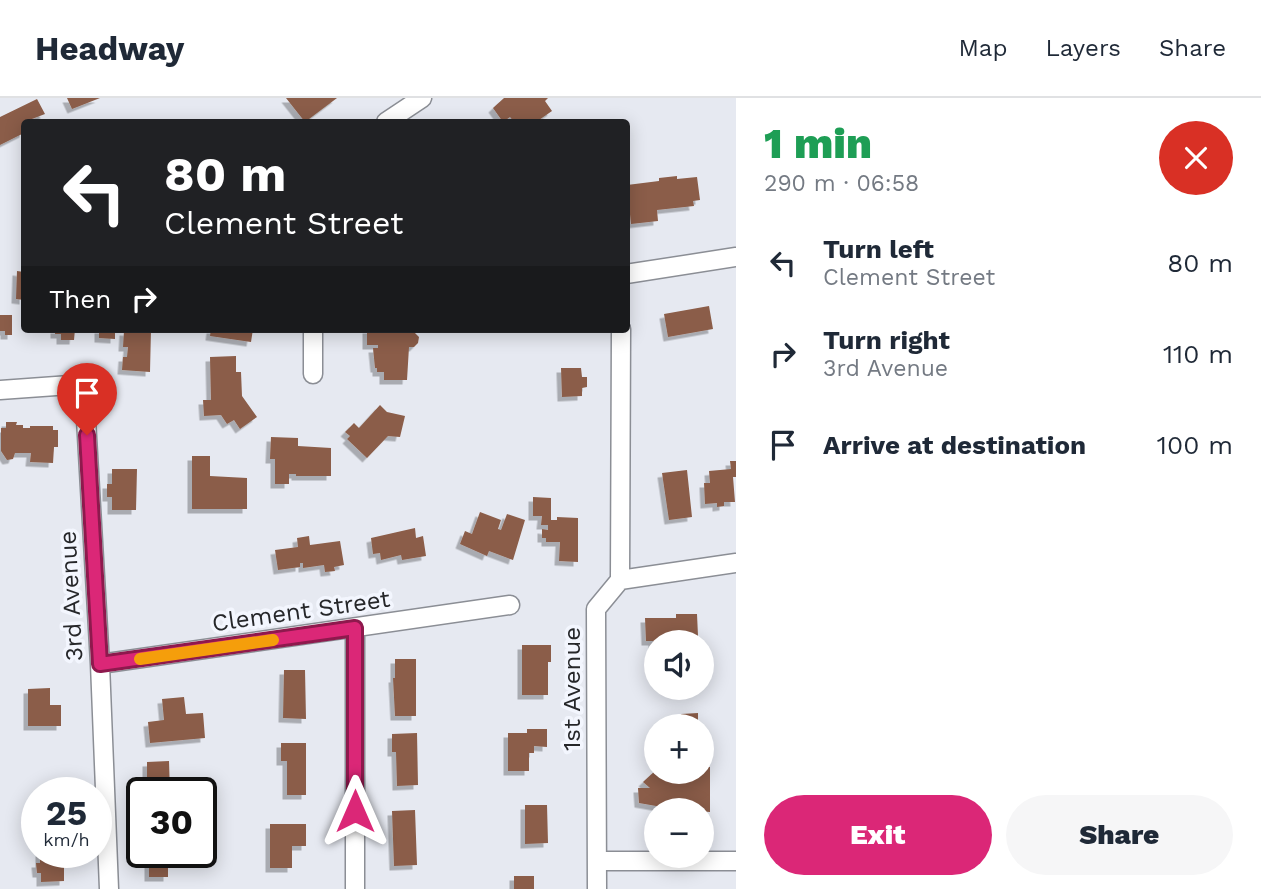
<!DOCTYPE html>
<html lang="en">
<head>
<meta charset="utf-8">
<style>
  :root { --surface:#fff; --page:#f6f6f7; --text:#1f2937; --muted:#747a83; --line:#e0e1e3; --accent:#db2777 }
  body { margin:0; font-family:"Work Sans",sans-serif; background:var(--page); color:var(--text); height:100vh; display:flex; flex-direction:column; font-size:26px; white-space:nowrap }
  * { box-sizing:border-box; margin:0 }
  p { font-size:23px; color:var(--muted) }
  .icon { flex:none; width:38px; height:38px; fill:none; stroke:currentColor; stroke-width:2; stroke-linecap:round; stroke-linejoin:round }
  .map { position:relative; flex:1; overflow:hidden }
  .sheet { display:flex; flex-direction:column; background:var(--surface); width:525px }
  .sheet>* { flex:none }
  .top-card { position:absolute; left:21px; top:21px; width:609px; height:214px; border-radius:7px; box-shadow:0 4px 18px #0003; background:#202124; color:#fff; overflow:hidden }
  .tools { position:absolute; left:644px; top:532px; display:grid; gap:14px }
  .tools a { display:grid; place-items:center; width:70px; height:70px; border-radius:50%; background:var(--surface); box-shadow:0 4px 18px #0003; font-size:35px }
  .speed { position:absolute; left:21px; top:679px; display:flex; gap:14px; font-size:35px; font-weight:700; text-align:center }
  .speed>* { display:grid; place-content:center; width:91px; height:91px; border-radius:50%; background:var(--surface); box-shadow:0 4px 18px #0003; line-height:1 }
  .speed small { font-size:18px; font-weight:400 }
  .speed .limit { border:4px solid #111; border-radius:10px; background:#fff; color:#111 }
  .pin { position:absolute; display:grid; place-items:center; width:60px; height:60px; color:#fff; margin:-72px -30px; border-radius:50% 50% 50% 0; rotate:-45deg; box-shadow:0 0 7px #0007 }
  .pin .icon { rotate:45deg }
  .me { position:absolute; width:77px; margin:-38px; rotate:0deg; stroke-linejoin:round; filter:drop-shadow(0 0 5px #0008) }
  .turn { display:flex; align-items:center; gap:24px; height:147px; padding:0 28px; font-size:32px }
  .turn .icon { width:91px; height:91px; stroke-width:2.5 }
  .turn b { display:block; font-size:49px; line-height:60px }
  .then { display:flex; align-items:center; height:66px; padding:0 28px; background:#0003; gap:14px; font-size:26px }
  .round { display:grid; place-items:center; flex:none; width:74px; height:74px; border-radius:37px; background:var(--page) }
  .overview { display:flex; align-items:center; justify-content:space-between; height:119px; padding:0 28px }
  h1 { font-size:42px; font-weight:800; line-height:52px; color:#1e9e55 }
  .action { display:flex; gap:14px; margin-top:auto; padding:14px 28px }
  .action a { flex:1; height:80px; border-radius:42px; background:var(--accent); color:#fff; font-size:28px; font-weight:800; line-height:80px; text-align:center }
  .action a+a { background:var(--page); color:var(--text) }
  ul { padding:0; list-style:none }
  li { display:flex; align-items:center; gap:21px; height:91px; padding:0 28px }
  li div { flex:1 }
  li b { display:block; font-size:26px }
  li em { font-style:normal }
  header { display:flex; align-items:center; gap:42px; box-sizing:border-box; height:98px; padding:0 35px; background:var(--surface); border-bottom:2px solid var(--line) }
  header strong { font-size:33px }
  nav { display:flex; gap:38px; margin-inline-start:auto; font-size:24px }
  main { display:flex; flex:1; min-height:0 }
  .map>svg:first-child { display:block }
</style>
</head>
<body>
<header>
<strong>Headway</strong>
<nav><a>Map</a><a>Layers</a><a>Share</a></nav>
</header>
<main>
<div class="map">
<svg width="736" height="791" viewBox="0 0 736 791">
  <defs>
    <filter id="shadow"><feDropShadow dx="-4.5" dy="4.5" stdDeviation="0" flood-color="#0004"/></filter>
  </defs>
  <rect width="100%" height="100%" fill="#e6e9f1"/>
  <path fill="#8b5d48" filter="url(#shadow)" d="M 67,0 L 100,0 L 72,11 Z
    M 286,0 L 337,0 L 305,24 Z
    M 504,0 L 548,0 L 545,3 L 552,13 L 536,24 L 514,24 L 510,19 L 503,24 L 493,10 Z
    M 37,1 L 45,16 L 24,24 L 24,35 L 0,47 L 0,19 Z
    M 677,78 L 677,81 L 697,79 L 700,102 L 693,103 L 694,108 L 657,112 L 658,123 L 631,126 L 627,87 L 659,83 L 659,80 Z
    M 17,173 L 24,174 L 24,202 L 16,201 Z
    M 709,208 L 713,231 L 668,239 L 664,216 Z
    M 0,217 L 12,217 L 12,237 L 5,237 L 5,233 L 0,233 Z
    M 55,231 L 75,231 L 74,242 L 61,242 L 61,236 L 55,236 Z
    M 99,231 L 115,231 L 115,241 L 99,240 Z
    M 137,231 L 151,231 L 150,274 L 122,272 L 123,259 L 127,259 L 128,249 L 123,249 L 124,233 L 136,234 Z
    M 211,231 L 253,231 L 251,244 L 210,238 Z
    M 367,231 L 407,231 L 407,234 L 414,234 L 419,239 L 418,245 L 414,249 L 409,249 L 407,282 L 384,282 L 384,274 L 377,274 L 377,270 L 375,270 L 373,250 L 378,250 L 378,247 L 367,247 Z
    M 236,258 L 236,274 L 241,274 L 242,298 L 257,319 L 240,331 L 234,322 L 227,326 L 221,317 L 204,318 L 203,302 L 211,302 L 210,259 Z
    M 561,270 L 581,270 L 582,279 L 587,279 L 587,289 L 582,290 L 582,298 L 562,299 Z
    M 380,307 L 387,314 L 405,318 L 400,339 L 388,338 L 367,360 L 347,341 L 350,338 L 345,334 L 354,325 L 359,330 Z
    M 6,324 L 17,324 L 16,327 L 23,327 L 23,330 L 30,330 L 30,328 L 53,328 L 53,332 L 58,332 L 58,349 L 54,349 L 53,365 L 30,364 L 31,355 L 15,355 L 13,361 L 7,362 L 1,353 L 1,330 L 6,330 Z
    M 271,339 L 298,340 L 298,348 L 331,350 L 331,378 L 296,378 L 296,376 L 289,376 L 289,386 L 275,386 L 275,361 L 270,361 Z
    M 192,358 L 210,358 L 210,378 L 247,380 L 247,411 L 192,411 Z
    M 730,363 L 736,363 L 736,379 L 733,379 L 735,404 L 724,404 L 724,408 L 717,409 L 717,405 L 705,406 L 704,385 L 710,385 L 709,373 L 731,371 Z
    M 112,371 L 137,371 L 136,412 L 112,412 L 112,399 L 107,399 L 107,386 L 112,386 Z
    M 687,372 L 692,419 L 669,422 L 662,375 Z
    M 533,399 L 551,400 L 551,422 L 557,422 L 557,419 L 578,420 L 578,464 L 559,463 L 560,444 L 546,444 L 546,440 L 542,440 L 542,431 L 548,432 L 548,427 L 541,427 L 542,418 L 533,418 Z
    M 480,414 L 501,422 L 498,431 L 501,432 L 507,416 L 525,422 L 513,462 L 489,453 L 487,458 L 460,446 L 465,433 L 472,436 Z
    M 415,430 L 416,440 L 423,438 L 426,458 L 402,462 L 401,457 L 381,462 L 380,455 L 373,456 L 371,440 Z
    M 309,438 L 310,447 L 340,443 L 344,467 L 334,469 L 335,473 L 325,474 L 324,467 L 303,470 L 303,465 L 300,465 L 300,469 L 278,472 L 275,452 L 298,449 L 297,440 Z
    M 676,516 L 697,516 L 698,538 L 680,538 L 681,544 L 656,544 L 656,554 L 653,554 L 653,543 L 646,543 L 645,520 L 676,520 Z
    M 522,547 L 551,547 L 551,564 L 548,564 L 548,597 L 522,597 Z
    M 395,561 L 416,561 L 416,618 L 395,618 L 393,580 L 395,580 Z
    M 284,572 L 305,572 L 306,621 L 283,620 Z
    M 50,590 L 50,607 L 61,607 L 61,628 L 28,628 L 28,591 Z
    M 184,599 L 186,616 L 203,615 L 205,640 L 150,645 L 148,624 L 164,622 L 162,601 Z
    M 698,615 L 698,628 L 682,628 L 681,616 Z
    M 527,631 L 547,631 L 547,649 L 534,648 L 534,655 L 529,655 L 529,673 L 508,673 L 508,635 L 527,635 Z
    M 417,635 L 418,687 L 397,688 L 396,654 L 392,654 L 392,636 Z
    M 281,645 L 306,645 L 306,697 L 287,697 L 287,663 L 281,663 Z
    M 169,663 L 170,695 L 147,695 L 147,664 Z
    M 702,669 L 710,669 L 710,714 L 684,712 L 684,704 L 662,706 L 662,709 L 639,705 L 638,690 L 650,690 L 643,684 L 656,672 L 666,680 L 670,680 L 670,674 L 702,674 Z
    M 525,707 L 547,707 L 548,745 L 525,746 Z
    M 415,712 L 417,767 L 394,768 L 392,713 Z
    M 270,726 L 306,726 L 306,748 L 292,748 L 292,770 L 270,770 Z
    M 40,754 L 60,754 L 60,765 L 64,765 L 64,783 L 41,784 L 41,775 L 37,775 L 36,765 L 40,765 Z
    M 149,754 L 171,754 L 171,757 L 168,757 L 168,779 L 149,779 Z
    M 514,778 L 534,778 L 534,791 L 514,791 Z"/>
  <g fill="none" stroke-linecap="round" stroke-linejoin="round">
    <g stroke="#8b8e95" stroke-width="21">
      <path id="street" d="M 386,24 L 422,0
        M 626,176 L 736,159
        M 313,276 L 313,231
        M 0,292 L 84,286 L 100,566 L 109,791
        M 620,482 L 736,465
        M 355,530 L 355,791
        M 100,566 L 510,507
        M 597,763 L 736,763
        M 597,791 L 596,511 L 620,482 L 621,231"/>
    </g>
    <use href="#street" stroke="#fff" stroke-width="18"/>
  </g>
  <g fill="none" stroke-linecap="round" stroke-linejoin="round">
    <g stroke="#8e194d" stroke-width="18">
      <path id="route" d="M 87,337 L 100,566 L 355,530 L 355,713"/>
    </g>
    <use href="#route" stroke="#db2777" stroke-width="12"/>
    <path stroke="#f59e0b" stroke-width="12" d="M 140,561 L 273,542"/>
  </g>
  <g text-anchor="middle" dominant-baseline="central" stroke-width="7" stroke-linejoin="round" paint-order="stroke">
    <g font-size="24" fill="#26272a" stroke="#f3f6fe">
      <text transform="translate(71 498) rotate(-93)">3rd Avenue</text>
      <text transform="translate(301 513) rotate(-8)">Clement Street</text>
      <text transform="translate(572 591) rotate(-90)">1st Avenue</text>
    </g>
  </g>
</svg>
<div class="tools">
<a><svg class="icon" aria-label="sound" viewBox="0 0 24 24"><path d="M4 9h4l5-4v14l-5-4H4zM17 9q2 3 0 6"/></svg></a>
<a>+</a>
<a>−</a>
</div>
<div class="speed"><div>25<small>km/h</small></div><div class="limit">30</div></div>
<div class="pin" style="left:87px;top:337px;background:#d93025"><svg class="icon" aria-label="arrive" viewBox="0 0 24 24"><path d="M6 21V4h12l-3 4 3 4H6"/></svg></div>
<svg class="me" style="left:355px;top:713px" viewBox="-20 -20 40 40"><path d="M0-17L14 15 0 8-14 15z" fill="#db2777" stroke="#fff" stroke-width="4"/></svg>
<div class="top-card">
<div class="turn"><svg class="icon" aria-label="left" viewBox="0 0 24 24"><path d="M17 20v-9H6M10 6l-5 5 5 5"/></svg><div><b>80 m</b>Clement Street</div></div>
<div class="then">Then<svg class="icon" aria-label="right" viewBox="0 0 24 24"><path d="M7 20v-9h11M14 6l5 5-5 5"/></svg></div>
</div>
</div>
<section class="sheet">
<div class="overview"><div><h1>1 min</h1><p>290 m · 06:58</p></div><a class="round" style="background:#d93025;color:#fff"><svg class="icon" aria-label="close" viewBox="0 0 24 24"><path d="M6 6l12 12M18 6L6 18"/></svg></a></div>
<ul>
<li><svg class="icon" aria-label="left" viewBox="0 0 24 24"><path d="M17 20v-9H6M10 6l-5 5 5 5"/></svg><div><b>Turn left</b><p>Clement Street</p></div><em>80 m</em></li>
<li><svg class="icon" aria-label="right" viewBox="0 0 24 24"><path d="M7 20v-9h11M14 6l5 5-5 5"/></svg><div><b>Turn right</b><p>3rd Avenue</p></div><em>110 m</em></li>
<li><svg class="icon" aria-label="arrive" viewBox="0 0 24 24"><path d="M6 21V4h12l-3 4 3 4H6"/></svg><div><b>Arrive at destination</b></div><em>100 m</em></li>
</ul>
<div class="action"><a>Exit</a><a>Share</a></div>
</section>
</main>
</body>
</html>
